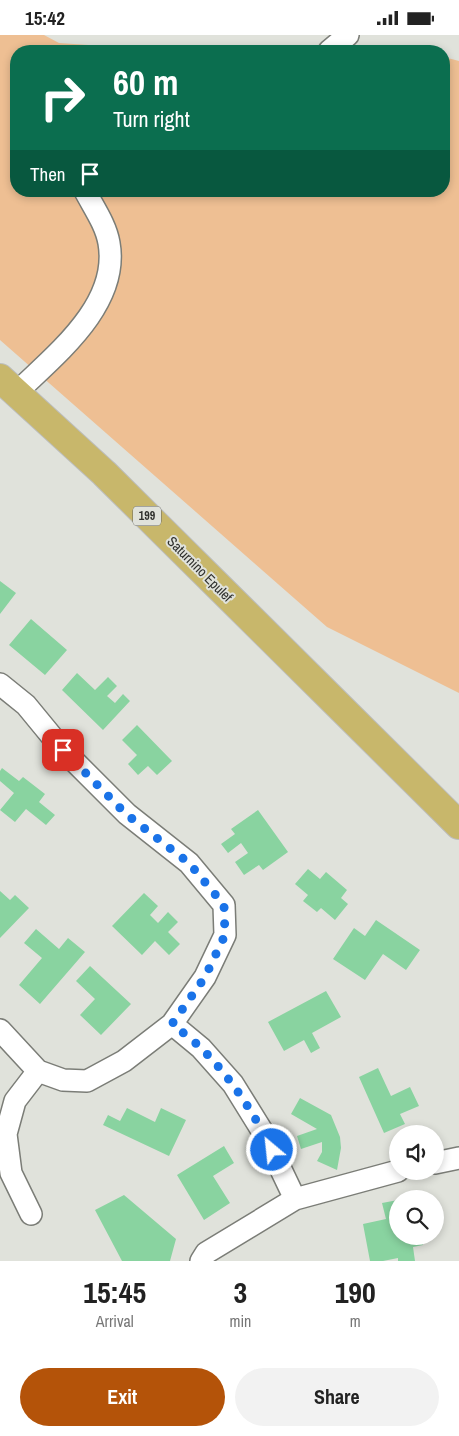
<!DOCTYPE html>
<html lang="en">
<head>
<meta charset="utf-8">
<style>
  :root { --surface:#fff; --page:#f2f2f2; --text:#222; --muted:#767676; --accent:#b45309 }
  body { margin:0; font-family:"Archivo Narrow",sans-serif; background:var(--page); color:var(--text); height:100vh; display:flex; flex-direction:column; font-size:19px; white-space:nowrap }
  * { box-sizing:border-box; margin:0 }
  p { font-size:16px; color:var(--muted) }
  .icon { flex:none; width:28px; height:28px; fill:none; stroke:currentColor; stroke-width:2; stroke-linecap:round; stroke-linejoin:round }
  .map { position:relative; height:1226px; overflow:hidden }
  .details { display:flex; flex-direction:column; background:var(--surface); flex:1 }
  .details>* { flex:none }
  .guide { position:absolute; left:10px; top:10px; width:440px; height:152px; border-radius:20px; box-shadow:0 2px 8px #0003; background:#0b6e4f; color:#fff; overflow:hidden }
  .buttons { position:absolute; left:389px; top:1090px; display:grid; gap:10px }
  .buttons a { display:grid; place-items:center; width:55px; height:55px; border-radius:50%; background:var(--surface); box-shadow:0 2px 8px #0003; font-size:25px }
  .pin { position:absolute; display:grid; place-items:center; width:42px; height:42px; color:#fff; margin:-21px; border-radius:10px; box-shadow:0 2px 8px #0006 }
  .me { position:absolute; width:55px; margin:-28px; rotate:332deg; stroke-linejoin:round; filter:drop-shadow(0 0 4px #0008) }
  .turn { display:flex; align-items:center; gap:18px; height:105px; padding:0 20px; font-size:22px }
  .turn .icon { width:65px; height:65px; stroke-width:2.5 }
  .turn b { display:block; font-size:35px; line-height:42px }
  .then { display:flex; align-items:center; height:48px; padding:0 20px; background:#0003; gap:10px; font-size:19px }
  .eta { display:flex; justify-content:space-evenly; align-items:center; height:85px; text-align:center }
  .eta b { font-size:30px; font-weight:700; line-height:35px }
  .cta { display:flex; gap:10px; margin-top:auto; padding:10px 20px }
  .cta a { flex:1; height:58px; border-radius:30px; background:var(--accent); color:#fff; font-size:20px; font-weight:700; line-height:58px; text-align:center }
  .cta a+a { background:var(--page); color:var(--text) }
  .status { display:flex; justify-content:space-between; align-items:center; height:35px; padding:0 25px; background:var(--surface); direction:ltr }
  .status svg { height:14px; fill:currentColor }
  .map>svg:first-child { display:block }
</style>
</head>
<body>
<div class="status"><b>15:42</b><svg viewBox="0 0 49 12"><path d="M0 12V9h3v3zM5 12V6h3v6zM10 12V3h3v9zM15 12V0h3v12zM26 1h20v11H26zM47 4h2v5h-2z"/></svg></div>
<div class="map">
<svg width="459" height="1226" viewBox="0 0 459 1226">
  <rect width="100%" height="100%" fill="#e0e2db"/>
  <path fill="#eebf93" d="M 0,0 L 44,0 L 59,8 L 176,16 L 16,16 L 16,156 L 444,156 L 444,22 L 459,26 L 459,658 L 327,592 L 0,305 Z
    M 404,10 L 424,16 L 301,16 Z"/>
  <path fill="#89d3a0" d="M 0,546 L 16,558 L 0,579 Z
    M 31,584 L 67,615 L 45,640 L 9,610 Z
    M 77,638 L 95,655 L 108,642 L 117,651 L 107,661 L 115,668 L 123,659 L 130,666 L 103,695 L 62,655 Z
    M 137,690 L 172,726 L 157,740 L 148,731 L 138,740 L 128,729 L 137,720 L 122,705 Z
    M 2,733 L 19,746 L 23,742 L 45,759 L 39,767 L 55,780 L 46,790 L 26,774 L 15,787 L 0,775 L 14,758 L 0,746 L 0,736 Z
    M 258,775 L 288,817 L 263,835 L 259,830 L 244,840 L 235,827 L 248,818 L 241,808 L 228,818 L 221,809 L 235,799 L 231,794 Z
    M 308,834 L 320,844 L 326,837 L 347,855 L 341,863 L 348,869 L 335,885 L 321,873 L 317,877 L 303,866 L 308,860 L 295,849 Z
    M 0,856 L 10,865 L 15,860 L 29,873 L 0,903 Z
    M 144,858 L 158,871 L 150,880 L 158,888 L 168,877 L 178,887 L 168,897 L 180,909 L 169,920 L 155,906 L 142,920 L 112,891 Z
    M 376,885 L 420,915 L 406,935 L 383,919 L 365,945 L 333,924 L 354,893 L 365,901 Z
    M 36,894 L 59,914 L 68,903 L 85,917 L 40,969 L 19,950 L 42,923 L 24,908 Z
    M 90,931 L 131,969 L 101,1000 L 80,980 L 95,964 L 76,946 Z
    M 326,956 L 341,982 L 312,998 L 320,1013 L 311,1018 L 304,1005 L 284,1016 L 268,987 Z
    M 378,1033 L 391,1061 L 410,1052 L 419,1071 L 400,1079 L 405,1089 L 384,1098 L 359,1042 Z
    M 300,1063 L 331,1080 L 340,1102 L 341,1113 L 337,1135 L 317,1126 L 322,1117 L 322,1107 L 301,1114 L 297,1101 L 317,1094 L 291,1079 Z
    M 127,1073 L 155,1087 L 161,1073 L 186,1085 L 169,1121 L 103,1090 L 108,1080 L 120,1086 Z
    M 224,1111 L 234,1128 L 213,1141 L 230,1168 L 204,1185 L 177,1140 Z
    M 124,1160 L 176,1204 L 170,1226 L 122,1226 L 95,1175 Z
    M 398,1165 L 398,1201 L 421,1201 L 423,1210 L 413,1212 L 415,1226 L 398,1226 L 398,1223 L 383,1226 L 370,1226 L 363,1189 L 386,1184 L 382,1168 Z"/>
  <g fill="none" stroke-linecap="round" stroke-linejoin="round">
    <g stroke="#7b7d77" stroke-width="24">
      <path id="minor" d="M 329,16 L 348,0
        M 16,358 C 55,320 120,270 109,208 C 106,190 94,173 85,156
        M 0,649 L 26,670 L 63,715 L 127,779 L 189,828 L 224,870 L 225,900 L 205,942 L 172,989 L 124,1026 L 87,1046 L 63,1045 L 38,1036 L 0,995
        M 172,989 L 201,1013 L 233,1049 L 264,1099 L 295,1164
        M 435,1128 L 459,1123
        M 31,1179 L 11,1138 L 6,1099 L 15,1066 L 38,1036
        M 201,1226 L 206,1218 L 295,1164 L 398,1136"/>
    </g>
    <g stroke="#bcbdbc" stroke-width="30">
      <path id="major" d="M 0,343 L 104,438 L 459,790"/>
    </g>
    <use href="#minor" stroke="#fff" stroke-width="21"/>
    <use href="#major" stroke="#c8b76b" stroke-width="28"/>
  </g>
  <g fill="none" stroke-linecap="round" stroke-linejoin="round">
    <path stroke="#1a73e8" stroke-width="9" stroke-dasharray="0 16.2" d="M 63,715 L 126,779 L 189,828 L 224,870 L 225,900 L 205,942 L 172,989 C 182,997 193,1005 202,1014 C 231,1043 254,1078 272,1115"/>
  </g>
  <g text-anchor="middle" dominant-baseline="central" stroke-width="4" stroke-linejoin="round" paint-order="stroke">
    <rect fill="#e0e2db" stroke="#646561" stroke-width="1" x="133" y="471.5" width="28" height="19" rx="4"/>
    <g font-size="12" font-weight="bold" fill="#2f302d">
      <text x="147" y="481">199</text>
    </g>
    <g font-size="14" fill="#2f302d" stroke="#e0e2db">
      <text transform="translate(200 534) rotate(45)">Saturnino Epulef</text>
    </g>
  </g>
</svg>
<div class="buttons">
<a><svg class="icon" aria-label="sound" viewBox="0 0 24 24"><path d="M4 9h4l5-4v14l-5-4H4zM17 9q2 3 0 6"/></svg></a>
<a><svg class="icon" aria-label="search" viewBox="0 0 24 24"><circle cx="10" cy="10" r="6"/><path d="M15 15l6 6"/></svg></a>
</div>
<div class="pin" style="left:63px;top:715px;background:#d93025"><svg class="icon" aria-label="arrive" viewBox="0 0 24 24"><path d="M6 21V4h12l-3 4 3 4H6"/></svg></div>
<svg class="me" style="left:272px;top:1115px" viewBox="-20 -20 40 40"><circle r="17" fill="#1a73e8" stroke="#fff" stroke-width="3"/><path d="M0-11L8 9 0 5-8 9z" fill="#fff"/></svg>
<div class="guide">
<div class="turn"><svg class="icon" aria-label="right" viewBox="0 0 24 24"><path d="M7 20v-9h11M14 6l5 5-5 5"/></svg><div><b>60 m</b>Turn right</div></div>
<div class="then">Then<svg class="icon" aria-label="arrive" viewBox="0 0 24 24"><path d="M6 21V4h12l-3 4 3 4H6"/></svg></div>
</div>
</div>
<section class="details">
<div class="eta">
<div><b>15:45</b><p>Arrival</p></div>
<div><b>3</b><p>min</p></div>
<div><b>190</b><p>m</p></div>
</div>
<div class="cta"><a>Exit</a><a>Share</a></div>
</section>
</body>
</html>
